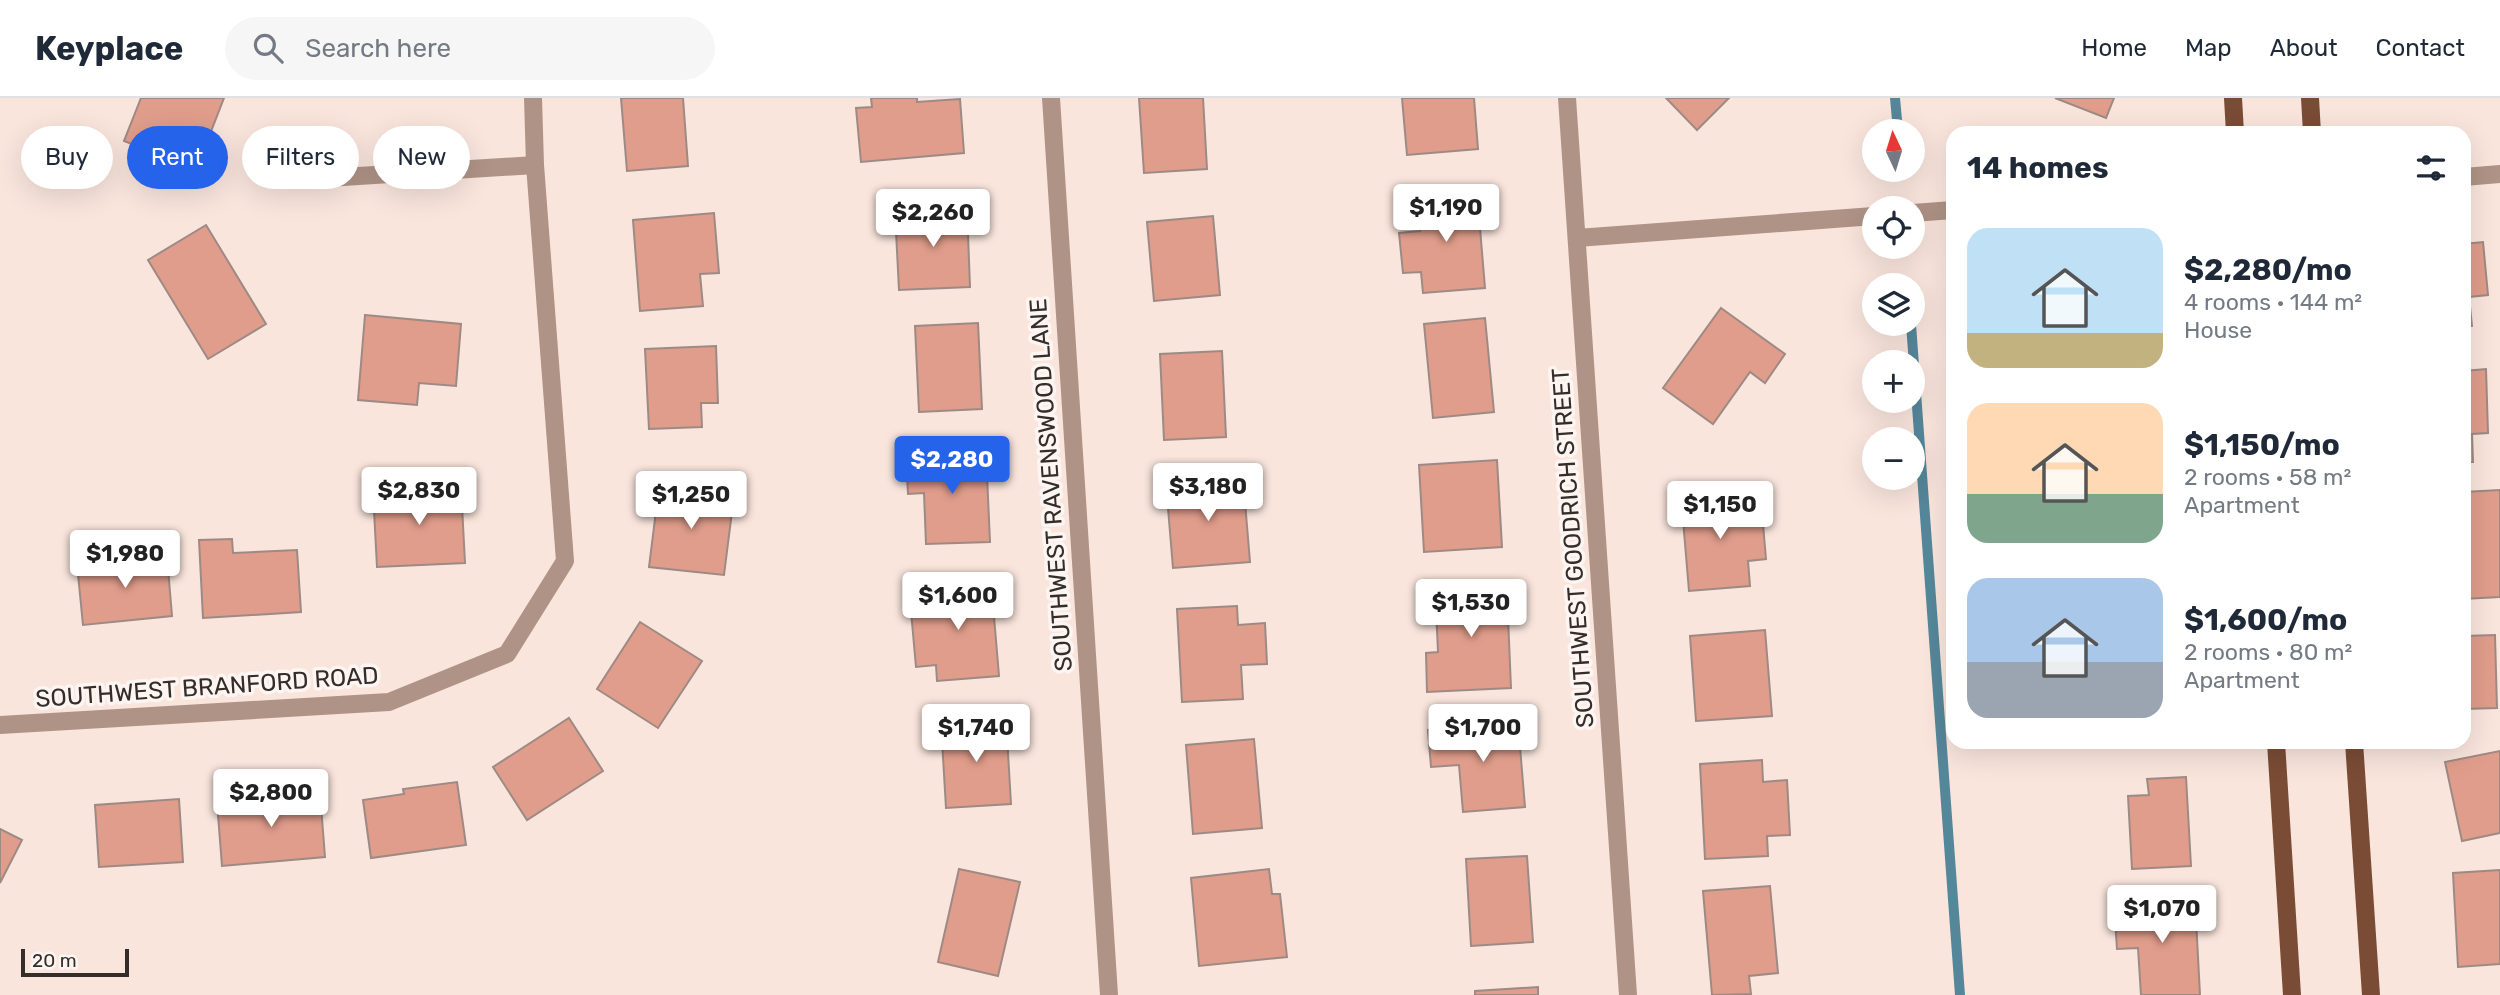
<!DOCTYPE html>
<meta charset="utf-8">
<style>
body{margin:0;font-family:Rubik,sans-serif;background:#f6f6f7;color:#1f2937;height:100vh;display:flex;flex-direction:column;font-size:26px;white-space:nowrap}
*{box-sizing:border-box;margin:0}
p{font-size:23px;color:#747a83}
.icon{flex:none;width:38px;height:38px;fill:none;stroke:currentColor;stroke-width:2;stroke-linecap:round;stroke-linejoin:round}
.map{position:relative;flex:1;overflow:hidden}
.sheet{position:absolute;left:1946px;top:28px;width:525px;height:623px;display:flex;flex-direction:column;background:#fff;border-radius:21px;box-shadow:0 7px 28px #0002}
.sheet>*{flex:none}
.guide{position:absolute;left:21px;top:28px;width:665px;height:63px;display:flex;gap:14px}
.needle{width:46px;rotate:356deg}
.buttons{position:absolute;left:1862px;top:21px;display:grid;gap:14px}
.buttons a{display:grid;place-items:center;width:63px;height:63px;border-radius:50%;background:#fff;box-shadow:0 7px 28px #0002;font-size:35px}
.scale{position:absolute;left:21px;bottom:18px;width:108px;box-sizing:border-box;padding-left:7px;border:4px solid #342d29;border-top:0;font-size:19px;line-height:24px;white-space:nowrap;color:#342d29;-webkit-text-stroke:5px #fdf5f1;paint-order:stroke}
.price{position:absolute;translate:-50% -60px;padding:0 16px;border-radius:7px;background:#fff;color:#222;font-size:23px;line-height:46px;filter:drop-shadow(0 2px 4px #0008)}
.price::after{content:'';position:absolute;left:50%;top:42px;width:21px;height:16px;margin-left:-10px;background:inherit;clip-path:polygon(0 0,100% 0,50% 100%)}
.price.active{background:#2563eb;color:#fff}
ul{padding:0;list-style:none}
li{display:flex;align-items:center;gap:21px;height:175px;padding:0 21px}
li span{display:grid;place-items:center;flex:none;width:196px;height:140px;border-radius:21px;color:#555}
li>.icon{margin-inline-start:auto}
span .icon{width:84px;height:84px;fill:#fffc;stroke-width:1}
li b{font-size:30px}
h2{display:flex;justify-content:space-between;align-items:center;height:84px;padding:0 21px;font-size:30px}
.pill{padding:0 24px;border-radius:32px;background:#fff;box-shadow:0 7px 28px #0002;font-size:24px;line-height:63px}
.pill.active{background:#2563eb;color:#fff}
header{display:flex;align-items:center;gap:42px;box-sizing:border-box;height:98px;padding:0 35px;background:#fff;border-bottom:2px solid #e0e1e3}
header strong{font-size:33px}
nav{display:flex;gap:38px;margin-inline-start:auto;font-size:24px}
.search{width:490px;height:63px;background:#f6f6f7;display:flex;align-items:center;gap:18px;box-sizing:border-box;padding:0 24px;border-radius:38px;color:#747a83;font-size:26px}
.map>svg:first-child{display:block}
</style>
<header>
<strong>Keyplace</strong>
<div class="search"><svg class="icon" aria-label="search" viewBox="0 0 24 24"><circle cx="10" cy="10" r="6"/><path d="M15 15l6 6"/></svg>Search here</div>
<nav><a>Home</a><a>Map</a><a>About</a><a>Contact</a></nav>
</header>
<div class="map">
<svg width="2500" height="897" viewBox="0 0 2500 897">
<rect width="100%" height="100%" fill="#f9e5dc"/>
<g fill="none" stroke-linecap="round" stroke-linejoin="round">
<!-- stream -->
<g stroke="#55879a" stroke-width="10">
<path d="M1895,0L1898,33"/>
<path d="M1911,226L1960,897"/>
</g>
</g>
<!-- building -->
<g fill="#e09d8b" stroke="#9e8a84" stroke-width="2">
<path d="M141,0H224L196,72L124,43Z"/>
<path d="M621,0H683L688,68L627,73Z"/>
<path d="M871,0H917V4L960,1L964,55L861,64L856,10L872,9Z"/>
<path d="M1139,0H1203L1207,71L1144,75Z"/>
<path d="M1402,0H1474L1478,51L1407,57Z"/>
<path d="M1666,0H1729L1697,32Z"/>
<path d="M2055,0H2114L2106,20Z"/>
<path d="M1477,94L1485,190L1423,195L1421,174L1403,175L1399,135L1420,133L1417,99Z"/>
<path d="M967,110L970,189L899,192L895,114Z"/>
<path d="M714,115L719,175L700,176L703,208L640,213L633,122Z"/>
<path d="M1213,118L1220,197L1154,203L1147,124Z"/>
<path d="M206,127L266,226L208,261L148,162Z"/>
<path d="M2483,144L2488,197L2469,199L2472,228L2464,229V146Z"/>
<path d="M1721,210L1785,256L1765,285L1750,274L1713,326L1663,290Z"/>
<path d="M365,217L461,226L456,288L419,285L417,307L358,302Z"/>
<path d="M1485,220L1494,314L1433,320L1424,226Z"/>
<path d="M978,225L982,311L919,314L915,228Z"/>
<path d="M716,248L718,305H701L702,329L649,331L645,251Z"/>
<path d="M1222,253L1226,339L1164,342L1160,256Z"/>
<path d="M2486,271L2488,335L2472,336L2473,364H2464V273Z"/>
<path d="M986,355L990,444L926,446L924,395L908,396L906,358Z"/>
<path d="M1497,362L1502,449L1424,454L1419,367Z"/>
<path d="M1243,380L1250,464L1173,470L1166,386Z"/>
<path d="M461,389L465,465L377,469L373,393Z"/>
<path d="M659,389L734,398L724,477L649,469Z"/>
<path d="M2500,392V499L2464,501V394Z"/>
<path d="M1742,393L1745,427L1763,426L1766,461L1748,463L1750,488L1689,493L1681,398Z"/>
<path d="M232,441L233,455L297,452L301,514L203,520L199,442Z"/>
<path d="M167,458L172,518L83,527L77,466Z"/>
<path d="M991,483L999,578L937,583L936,567L916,569L911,513L930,512L928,488Z"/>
<path d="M1510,486L1512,519H1508L1511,590L1427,594L1426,555L1438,554L1435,489Z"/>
<path d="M1237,508L1238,527L1265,525L1267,566L1241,567L1243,601L1182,604L1177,511Z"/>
<path d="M640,524L702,563L658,630L597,591Z"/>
<path d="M1765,532L1772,618L1696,623L1690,538Z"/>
<path d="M2495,537L2497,610L2464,611V538Z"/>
<path d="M569,620L603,673L527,722L493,669Z"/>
<path d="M1006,621L1011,706L946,710L941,625Z"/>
<path d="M1518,625L1525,709L1463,714L1459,667L1431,669L1428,632Z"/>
<path d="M1254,641L1262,730L1193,736L1186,647Z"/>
<path d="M2500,653V735L2462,743L2445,664Z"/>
<path d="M1762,662L1763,684L1787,682L1790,737L1767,738L1768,758L1705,761L1700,666Z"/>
<path d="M2186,679L2191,768L2132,771L2128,698L2149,697L2147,681Z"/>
<path d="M457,684L466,747L371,760L363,702L404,696L403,691Z"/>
<path d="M320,695L325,759L222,768L217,704Z"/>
<path d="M179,701L183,764L99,769L95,707Z"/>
<path d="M0,731L22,742L0,785Z"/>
<path d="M1527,758L1533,844L1471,848L1466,761Z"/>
<path d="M959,771L1020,784L998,878L938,864Z"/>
<path d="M1269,771L1272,796H1280L1287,859L1199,868L1191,780Z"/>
<path d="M2500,772V866L2458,869L2453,775Z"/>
<path d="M1770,788L1778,875L1749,878L1751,896L1712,897L1703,793Z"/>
<path d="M2195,802L2200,897H2141L2138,850L2117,851L2114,807Z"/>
<path d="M1538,889V897H1475V893Z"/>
</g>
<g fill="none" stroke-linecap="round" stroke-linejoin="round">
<!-- minor -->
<g stroke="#af9386" stroke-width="18">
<path d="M1051,0L1109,897"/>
<path d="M1567,0L1628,897"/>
<path d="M2464,79L2500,76"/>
<path d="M327,80L535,67"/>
<path d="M1913,115L1953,112"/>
<path d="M1577,140L1874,118"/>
<path d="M0,627L389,604L507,556L565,463L535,67L533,0"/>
</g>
<!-- major -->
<g stroke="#7a4c35" stroke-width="18">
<path d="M2233,0L2235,35"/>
<path d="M2310,0L2312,35"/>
<path d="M2276,644L2292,897"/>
<path d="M2354,644L2371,897"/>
</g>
</g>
<g text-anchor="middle" stroke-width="7" stroke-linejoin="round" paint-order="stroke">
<!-- street labels -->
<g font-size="24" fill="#342d29" stroke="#fdf5f1">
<text transform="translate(1051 387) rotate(-94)" y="8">SOUTHWEST RAVENSWOOD LANE</text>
<text transform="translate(1573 450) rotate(-94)" y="8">SOUTHWEST GOODRICH STREET</text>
<text transform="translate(207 589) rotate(-4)" y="8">SOUTHWEST BRANFORD ROAD</text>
</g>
</g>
</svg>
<div class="buttons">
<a><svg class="needle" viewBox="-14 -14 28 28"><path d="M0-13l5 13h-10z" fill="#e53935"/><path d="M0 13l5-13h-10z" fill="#747a83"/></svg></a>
<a><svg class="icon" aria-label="locate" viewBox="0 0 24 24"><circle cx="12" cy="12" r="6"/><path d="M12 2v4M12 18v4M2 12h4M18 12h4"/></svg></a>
<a><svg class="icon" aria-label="layers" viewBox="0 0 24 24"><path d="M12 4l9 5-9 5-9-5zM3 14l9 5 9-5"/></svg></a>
<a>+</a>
<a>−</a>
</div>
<div class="scale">20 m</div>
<b class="price" style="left:1446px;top:146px">$1,190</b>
<b class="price" style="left:933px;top:151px">$2,260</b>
<b class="price active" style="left:952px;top:398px">$2,280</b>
<b class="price" style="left:1208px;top:425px">$3,180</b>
<b class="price" style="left:419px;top:429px">$2,830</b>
<b class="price" style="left:691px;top:433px">$1,250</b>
<b class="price" style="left:1720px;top:443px">$1,150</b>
<b class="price" style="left:125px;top:492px">$1,980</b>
<b class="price" style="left:958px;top:534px">$1,600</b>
<b class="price" style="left:1471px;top:541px">$1,530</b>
<b class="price" style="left:976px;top:666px">$1,740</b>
<b class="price" style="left:1483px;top:666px">$1,700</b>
<b class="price" style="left:271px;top:731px">$2,800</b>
<b class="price" style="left:2162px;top:847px">$1,070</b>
<div class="guide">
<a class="pill">Buy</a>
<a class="pill active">Rent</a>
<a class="pill">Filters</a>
<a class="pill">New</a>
</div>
<section class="sheet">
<h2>14 homes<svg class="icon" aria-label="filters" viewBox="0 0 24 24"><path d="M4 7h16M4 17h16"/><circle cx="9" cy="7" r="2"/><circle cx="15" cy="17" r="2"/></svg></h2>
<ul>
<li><span style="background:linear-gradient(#bfe0f5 75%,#c2b280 0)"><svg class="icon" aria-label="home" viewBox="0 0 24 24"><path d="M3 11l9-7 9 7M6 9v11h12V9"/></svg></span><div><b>$2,280/mo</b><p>4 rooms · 144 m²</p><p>House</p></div></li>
<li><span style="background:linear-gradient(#ffd9b3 65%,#7fa58c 0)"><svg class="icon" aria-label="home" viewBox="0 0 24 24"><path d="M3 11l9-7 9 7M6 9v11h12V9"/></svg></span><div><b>$1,150/mo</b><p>2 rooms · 58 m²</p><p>Apartment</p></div></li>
<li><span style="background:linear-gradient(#a9c7e8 60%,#9aa5b1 0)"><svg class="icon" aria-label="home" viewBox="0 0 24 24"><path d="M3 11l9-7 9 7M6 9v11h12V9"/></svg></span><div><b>$1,600/mo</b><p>2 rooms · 80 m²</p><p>Apartment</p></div></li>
</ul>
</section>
</div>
